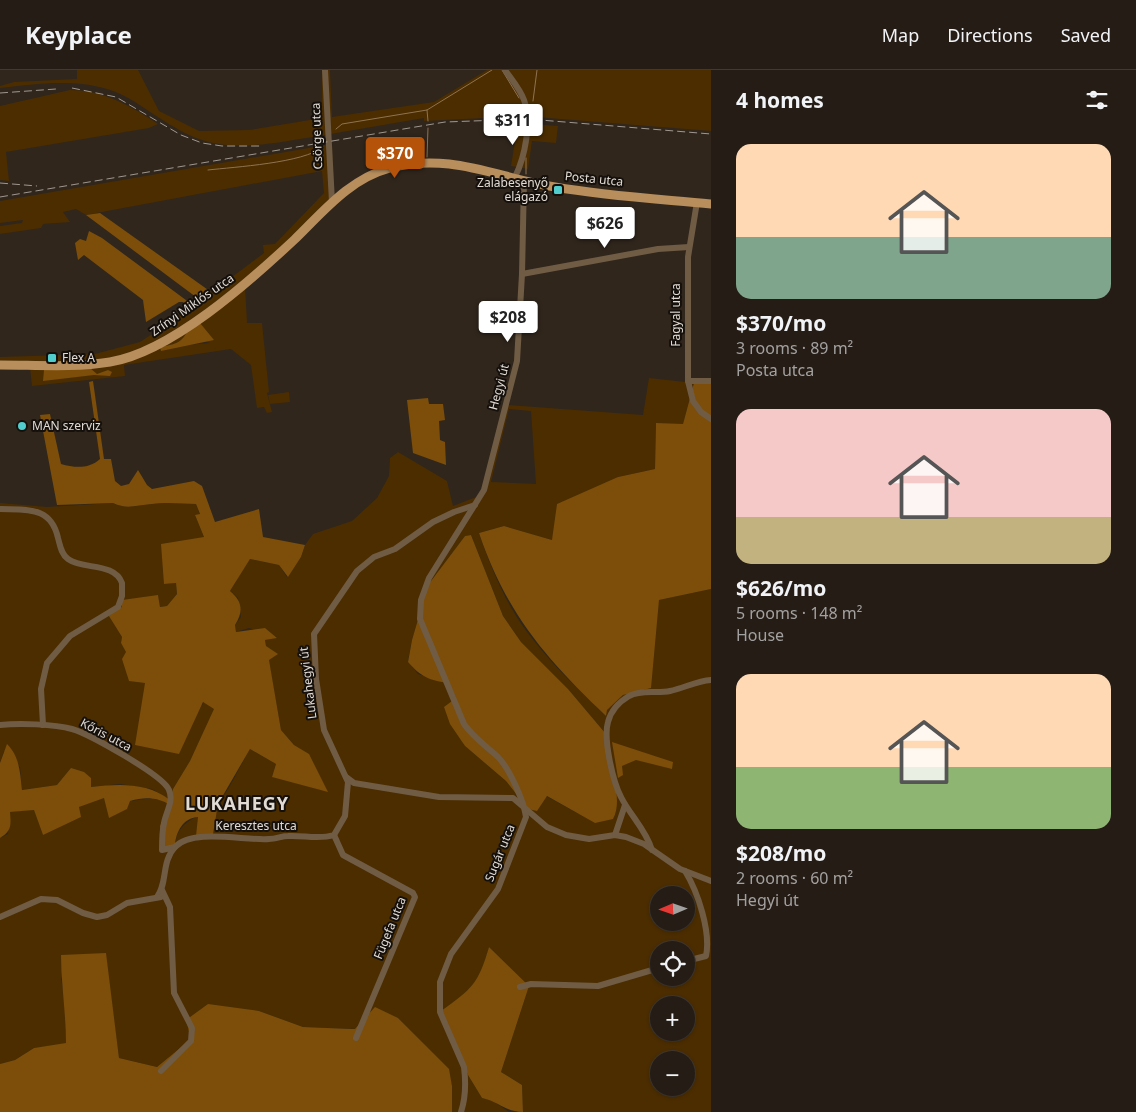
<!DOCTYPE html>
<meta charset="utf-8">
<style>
body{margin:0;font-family:"Noto Sans",sans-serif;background:#302922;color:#f1f3f6;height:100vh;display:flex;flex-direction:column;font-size:19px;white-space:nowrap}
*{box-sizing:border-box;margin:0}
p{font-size:16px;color:#a3a1a0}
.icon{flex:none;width:28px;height:28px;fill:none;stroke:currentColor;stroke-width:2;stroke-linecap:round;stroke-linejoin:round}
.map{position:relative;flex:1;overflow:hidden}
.panel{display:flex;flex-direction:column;background:#241c15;width:425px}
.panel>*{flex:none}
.needle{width:32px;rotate:268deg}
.controls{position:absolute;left:650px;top:816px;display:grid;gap:10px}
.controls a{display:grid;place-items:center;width:45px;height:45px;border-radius:50%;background:#241c15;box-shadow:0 1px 4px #0004,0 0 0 1px #413a34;font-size:25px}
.price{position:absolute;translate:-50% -42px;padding:0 11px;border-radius:5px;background:#fff;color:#222;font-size:16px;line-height:32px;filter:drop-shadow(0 1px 2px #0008)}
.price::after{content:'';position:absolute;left:50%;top:30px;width:15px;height:11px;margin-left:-8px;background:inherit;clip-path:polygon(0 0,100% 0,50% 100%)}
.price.current{background:#b45309;color:#fff}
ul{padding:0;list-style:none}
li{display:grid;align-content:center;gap:10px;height:265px;padding:0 25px}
li span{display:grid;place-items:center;height:155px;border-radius:15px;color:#555}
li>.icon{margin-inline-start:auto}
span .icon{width:90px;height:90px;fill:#fffc;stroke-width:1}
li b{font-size:21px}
h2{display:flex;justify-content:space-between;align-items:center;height:60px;padding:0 25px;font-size:21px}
header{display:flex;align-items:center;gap:30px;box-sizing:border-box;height:70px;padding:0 25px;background:#241c15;border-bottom:1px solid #413a34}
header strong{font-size:24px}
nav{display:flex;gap:28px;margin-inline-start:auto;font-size:18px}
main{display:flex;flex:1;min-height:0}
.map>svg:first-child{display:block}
</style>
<header>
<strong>Keyplace</strong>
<nav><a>Map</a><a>Directions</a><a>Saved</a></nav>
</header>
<main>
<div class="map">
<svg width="711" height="1042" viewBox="0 0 711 1042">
<rect width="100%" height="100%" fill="#30261c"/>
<!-- green -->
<g fill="#4b2d00" fill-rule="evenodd">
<path d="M77,0H138L159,41L199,61L250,60L322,48V0H330L332,47L434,32L487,0H711V61L523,46L424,51V48C389,54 354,60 319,66C285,71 248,80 213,73C181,66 157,45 130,29C91,6 43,13 0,18V16L14,12L77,9Z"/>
<path d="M70,20C103,20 131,36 158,54L149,58L6,82L9,111L0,110V36Z"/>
<path d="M518,53L558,56L556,73L532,71L528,99L511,96Z"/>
<path d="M332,74L333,131L245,215L247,253H262L269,322L267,323L272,342L267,343L264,337L257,338L251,295L231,279L124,295L125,306L32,316L30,297L0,299V287L95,284L140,272L184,243L264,183L263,175L275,174L324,123L322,101L86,145L76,139L63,142L70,152L43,154L41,158L0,164V156L22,153L23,150L0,153V131ZM186,266L210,273L160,277L176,274Z"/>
<path d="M649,308L694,313L683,354H656L655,399L618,407L552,470L504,456L479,463C490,496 505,532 525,559C548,591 578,619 606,646V640L623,625L659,530L711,519V1042H523L522,1015L501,1002L529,916L489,877L480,906L465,924L442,941L468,1005L482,1028L492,1030L509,1042H452V1016L448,999L398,948L355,959L303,957L259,941L191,969L157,997L119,988L105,883L61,908L66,939V974L34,978L15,990L0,994V768L8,764L10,742L34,739L43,765C61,751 83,728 106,728C114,728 121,731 129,731C147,730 152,725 170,735L175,775C178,749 198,749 216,735C226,727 242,692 250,679L276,694L272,707L309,685L294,675L281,660L265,570L277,567L249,558L236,562L235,555L241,547L238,528L230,521C238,510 242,498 250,489L279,495L287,507L301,487L305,475L313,464L352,451L377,428L389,406L390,388L398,382L447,411L453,436L479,426L508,335L643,345ZM509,339L531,341L536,414L491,412ZM471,465L503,546L521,572L568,619L606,664V676L579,744L546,726L528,739L506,711L465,676L449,613L418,604L408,591L412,570L428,515L465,466ZM659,825H686V852H659ZM659,880H686V908H659ZM659,935H686V962H659ZM659,990H686V1018H659Z"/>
<path d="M289,322L290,332L270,334L268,325Z"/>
<path d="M0,433L47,437L113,433C127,440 137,435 152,434C166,432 182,434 196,434L200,445H195L204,467L164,514L176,513L177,524L167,536L160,537L158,526L107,543L122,567L121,573L145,613L198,641L204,632L215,639L190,691L173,719L170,730L152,719L120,714L91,717L57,715L22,720L20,697L4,681L0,693Z"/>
</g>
<!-- forest -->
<g fill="#7c4e09">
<path d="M100,143L211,222L200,230L86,145Z"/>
<path d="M89,161L102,168L194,236L190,239L183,232H179L146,252L143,230L84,185L78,190L75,173L80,169L86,171Z"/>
<path d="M200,253L214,270L161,281L160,277C172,275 184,273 187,260Z"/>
<path d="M90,298L97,304L108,300L112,302L110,306L94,305L43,311L44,300Z"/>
<path d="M93,311L104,389H111L115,411L121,416L129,414L138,400L147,415L152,419L194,411L202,416L215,452L259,439L263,467L305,475L301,487L288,507L279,495L250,489L230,521C242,531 244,541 235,555L236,562L265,558L277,568L265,570L266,576L278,584L269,590L281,660L294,675L309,684L328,722L272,707L276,694L250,679L218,734L213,764L196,766L198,747C183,748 176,762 175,775L168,778L161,775L160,756L170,735C156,727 145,727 130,731L127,739L109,748L104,728L79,737L81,747L43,765L34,740L10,742C11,755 12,761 0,768V693L7,674C20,687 20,703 22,720L57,715L71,698L84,702L91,708V717C118,714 147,712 170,730L173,719L190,691L214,639L203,632L179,684L135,675L145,613L129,611L122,589L126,582L121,573L122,567L107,543L122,537V530L158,525L160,537L167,536L177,524L176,513L164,514L161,474L204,467L195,445L200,444L196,434C182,434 166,432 152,434C137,435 127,440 113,433L57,435L40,345L50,344L61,394C75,398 89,399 100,389L89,312Z"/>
<path d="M694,313H711V519L659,530L651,618L623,625L607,640L606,646C546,589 506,543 479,463L504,456L552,470L557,434L618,407L655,399L656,353L683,354Z"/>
<path d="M428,328L429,334H443L445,350L439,351L440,370L445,372L446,395L413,383L407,330Z"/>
<path d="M471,465L503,546L521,572L568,619L606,664C606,690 625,727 613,749L595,753L547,726L537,741L528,739L506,711L465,676L450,654L444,637L456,628L449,613C430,611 420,606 408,592L412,570L428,515L465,466Z"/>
<path d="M612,672L673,692L672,699L636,690L622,696L623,705L618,708Z"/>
<path d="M489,877L529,916L501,1002L522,1015L523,1042C505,1042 500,1032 482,1028L468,1005L441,941C473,918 478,914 489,877Z"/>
<path d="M106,883L119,988L157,997L191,969L186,950L208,934L259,941L303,957L352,959H355L375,937L398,948L449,999L452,1016V1042H0V994L15,990L34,978L66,973C66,943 61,914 61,885Z"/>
</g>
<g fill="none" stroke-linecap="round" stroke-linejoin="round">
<!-- stream -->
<g stroke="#8f7351" stroke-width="1">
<path d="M502,0L519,28"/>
<path d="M533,31L537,0"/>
<path d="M427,40L428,51"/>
<path d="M531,46L532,37"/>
<path d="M336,59L342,54L427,40L492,0"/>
<path d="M427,87L428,58"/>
<path d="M526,88V104"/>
<path d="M208,100C234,97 304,93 323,77"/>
</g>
<!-- minor -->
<g stroke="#705c45" stroke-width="6">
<path d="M325,0L332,132"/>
<path d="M505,0C512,10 520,19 524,30C532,52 525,87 515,107"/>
<path d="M697,132L688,187V311L693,331L701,342L711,349"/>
<path d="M522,204L658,179L689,177"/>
<path d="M688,311H711"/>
<path d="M0,439C27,440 51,436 58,468C60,475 61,484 68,489C83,500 114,492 122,513V526L118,537L70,566L47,593L41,619L43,655"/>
<path d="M0,655C19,653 54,654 72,659C89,664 163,705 169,720C174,731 166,742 164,753C162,762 162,771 162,780L175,777"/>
<path d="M346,707L354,713L439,727L513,728L547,757L566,765L589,769L615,765L626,767L644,774L680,799L711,811"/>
<path d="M334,765L343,785L413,823L415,827L356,968"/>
<path d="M615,765L625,735"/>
<path d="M652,780C646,760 630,745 621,727C613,712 603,669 608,652C611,640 619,632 629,626C642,619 657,624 670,621C684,618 697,611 711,610"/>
<path d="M685,801C698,822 711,862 706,886L686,891"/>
<path d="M157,827C168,812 161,792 175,777C193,758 245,771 269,769C276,769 282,766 288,766C304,765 318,770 334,765L345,746L348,712L324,660L316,609L314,564L357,501L374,487L395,479L433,452L454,442L475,435"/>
<path d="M0,847L41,829L57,830L83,843L97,847L107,845L127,833L161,827"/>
<path d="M520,917L531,914L598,916L659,898"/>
<path d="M161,1001L191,971L192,958L174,923L170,837L162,820"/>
<path d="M461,1042C466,1027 466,1013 464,997L440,942V912L451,884L498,819L526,747C524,731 509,698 498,687C486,676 474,668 464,654L420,549L421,530L429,508L484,420L517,291L522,204L524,110"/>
</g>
<!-- major -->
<path stroke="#b88e5d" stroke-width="9" d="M0,295C36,295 74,298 110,292C171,282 249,212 294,170C323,142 349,109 390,98C451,82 497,108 555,117C606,126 659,129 711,134"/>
<!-- rail -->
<g stroke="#a09890" stroke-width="1" stroke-dasharray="8 4" stroke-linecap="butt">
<path d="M72,18L116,27L181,65L202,73L222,76H261"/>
<path d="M0,23L56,19"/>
<path d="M0,113L37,116"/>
<path d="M0,127L445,52L528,49L711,64"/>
</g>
</g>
<!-- markers -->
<g fill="#52cdcd" stroke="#15100c" stroke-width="2">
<rect x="553" y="115" width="10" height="10" rx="2.5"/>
<rect x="47" y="283" width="10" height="10" rx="2.5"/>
<circle cx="22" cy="356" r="5"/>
</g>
<g text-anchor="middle" stroke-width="4" stroke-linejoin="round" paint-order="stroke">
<!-- street labels -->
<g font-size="12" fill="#e2dbd4" stroke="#15100c">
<text transform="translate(317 66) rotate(-92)" y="4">Csörge utca</text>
<text transform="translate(594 109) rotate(6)" y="4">Posta utca</text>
<text transform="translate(192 235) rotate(-35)" y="4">Zrínyi Miklós utca</text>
<text transform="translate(676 245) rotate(-90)" y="4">Fagyal utca</text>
<text transform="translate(499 317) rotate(-75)" y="4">Hegyi út</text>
<text transform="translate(308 613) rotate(-97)" y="4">Lukahegyi út</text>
<text transform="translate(106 665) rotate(28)" y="4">Kőris utca</text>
<text x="256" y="760">Keresztes utca</text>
<text transform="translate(500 783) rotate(-68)" y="4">Sugár utca</text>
<text transform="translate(390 858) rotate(-68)" y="4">Fügefa utca</text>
</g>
<!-- poi labels -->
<g font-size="12" fill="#e2dbd4" stroke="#15100c" text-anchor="start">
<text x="548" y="117" text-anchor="end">Zalabesenyő<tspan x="548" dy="14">elágazó</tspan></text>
<text x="62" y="292">Flex A</text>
<text x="32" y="360">MAN szerviz</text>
</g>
<!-- district labels -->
<g font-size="18" font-weight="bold" letter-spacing="1" fill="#e2dbd4" stroke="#15100c">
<text x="237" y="740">LUKAHEGY</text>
</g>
</g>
</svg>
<div class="controls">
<a><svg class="needle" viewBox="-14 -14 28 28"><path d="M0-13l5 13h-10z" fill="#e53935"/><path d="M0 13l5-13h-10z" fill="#a3a1a0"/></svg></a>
<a><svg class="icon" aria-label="locate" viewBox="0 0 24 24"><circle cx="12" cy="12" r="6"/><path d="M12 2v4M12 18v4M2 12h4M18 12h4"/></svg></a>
<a>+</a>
<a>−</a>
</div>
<b class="price" style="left:513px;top:76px">$311</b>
<b class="price current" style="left:395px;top:109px">$370</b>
<b class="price" style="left:605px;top:179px">$626</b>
<b class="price" style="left:508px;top:273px">$208</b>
</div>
<section class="panel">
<h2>4 homes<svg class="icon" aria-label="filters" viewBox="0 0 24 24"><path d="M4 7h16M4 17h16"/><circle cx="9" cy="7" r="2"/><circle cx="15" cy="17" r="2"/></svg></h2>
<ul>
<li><span style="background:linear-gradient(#ffd9b3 60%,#7fa58c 0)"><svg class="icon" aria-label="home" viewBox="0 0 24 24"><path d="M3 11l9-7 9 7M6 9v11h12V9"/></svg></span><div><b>$370/mo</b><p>3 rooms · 89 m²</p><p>Posta utca</p></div></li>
<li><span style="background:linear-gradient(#f6c9c9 70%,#c2b280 0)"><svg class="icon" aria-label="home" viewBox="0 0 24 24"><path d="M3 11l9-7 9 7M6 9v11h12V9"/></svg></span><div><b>$626/mo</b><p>5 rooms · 148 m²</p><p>House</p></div></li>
<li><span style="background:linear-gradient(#ffd9b3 60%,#8fb573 0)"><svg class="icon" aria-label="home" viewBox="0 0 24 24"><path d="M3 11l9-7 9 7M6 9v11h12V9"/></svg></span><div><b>$208/mo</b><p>2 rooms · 60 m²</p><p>Hegyi út</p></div></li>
</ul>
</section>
</main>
